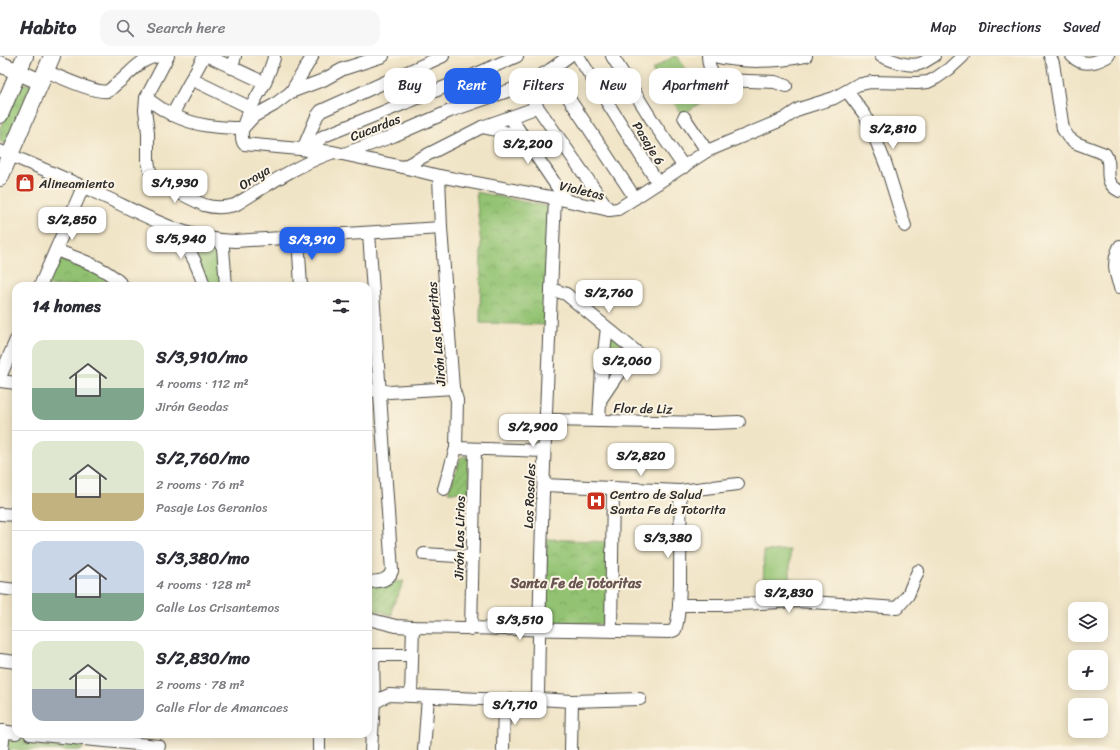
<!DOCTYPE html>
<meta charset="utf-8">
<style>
body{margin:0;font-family:Sriracha,sans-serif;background:#f7f7f7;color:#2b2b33;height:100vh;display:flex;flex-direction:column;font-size:15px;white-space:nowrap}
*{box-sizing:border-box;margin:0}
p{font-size:13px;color:#7c7c81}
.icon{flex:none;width:22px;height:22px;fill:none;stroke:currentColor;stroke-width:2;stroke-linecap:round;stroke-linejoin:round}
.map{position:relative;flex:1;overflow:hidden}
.side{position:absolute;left:12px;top:226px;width:360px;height:456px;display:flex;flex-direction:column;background:#fff;border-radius:12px;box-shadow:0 2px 10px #0003}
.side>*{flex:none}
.banner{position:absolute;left:384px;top:12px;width:380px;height:36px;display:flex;gap:8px}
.controls{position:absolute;left:1068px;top:546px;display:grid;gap:8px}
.controls a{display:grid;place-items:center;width:40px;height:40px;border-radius:8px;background:#fff;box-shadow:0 2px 10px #0003;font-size:20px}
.price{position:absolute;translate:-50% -34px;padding:0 9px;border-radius:8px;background:#fff;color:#222;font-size:13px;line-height:26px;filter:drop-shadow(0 1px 2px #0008)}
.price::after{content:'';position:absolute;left:50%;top:24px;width:12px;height:9px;margin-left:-6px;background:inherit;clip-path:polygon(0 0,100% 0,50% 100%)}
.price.selected{background:#2563eb;color:#fff}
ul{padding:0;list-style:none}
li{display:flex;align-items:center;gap:12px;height:100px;padding:0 20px}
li+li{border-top:1px solid #e1e1e2}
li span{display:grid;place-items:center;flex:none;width:112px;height:80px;border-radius:12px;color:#555}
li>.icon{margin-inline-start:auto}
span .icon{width:48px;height:48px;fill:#fffc;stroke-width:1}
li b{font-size:17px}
h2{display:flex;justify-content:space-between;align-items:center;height:48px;padding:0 20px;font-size:17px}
.chip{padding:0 14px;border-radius:12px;background:#fff;box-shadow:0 2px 10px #0003;font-size:14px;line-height:36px}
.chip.selected{background:#2563eb;color:#fff}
header{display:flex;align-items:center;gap:24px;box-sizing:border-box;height:56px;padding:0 20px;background:#fff;border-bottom:1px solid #e1e1e2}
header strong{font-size:19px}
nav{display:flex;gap:22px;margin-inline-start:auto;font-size:14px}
.search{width:280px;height:36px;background:#f7f7f7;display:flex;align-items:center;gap:10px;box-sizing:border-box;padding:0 14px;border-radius:12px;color:#7c7c81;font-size:15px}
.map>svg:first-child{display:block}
</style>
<header>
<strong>Habito</strong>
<div class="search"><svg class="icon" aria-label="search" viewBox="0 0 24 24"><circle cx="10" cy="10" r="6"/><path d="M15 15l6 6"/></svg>Search here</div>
<nav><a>Map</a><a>Directions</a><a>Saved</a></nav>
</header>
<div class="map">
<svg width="1120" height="694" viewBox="0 0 1120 694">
<defs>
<pattern id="park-crowns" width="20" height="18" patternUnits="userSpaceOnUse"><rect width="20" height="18" fill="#93c372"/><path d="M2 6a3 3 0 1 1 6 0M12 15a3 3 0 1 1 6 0" fill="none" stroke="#789f5e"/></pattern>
<pattern id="garden-furrows" width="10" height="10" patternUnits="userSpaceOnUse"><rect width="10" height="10" fill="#93c372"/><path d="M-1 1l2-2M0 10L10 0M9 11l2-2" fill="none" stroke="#789f5e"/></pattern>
</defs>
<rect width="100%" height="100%" fill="#fcf5e5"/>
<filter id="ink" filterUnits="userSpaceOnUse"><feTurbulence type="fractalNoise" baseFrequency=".025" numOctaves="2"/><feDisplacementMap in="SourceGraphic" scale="8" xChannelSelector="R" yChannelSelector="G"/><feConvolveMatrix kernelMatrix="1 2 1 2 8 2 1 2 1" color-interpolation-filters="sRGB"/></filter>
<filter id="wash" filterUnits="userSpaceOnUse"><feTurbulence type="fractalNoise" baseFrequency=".012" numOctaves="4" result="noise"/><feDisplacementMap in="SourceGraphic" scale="16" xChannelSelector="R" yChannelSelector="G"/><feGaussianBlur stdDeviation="0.9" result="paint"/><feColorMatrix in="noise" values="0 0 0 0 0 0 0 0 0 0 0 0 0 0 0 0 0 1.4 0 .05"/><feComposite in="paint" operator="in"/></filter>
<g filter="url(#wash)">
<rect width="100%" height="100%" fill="#f0e4c6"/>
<!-- grass -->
<g fill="#93c372" stroke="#5f774e">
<path d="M674,0H677L706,43L682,59L652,14Z"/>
<path d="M192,183L209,186L217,190L223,230H207L189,187Z"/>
<path d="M790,494V536H763L764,495Z"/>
</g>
<!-- park -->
<g fill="url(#park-crowns)" stroke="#5f774e">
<path d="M22,27L32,29L10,88H4L0,85V72L18,31Z"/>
<path d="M476,136L550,151L546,269L480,267L481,191Z"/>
<path d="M58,203L96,217L113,230H46Z"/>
<path d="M609,277L630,294L605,332Z"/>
<path d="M546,483L611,486L610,568L546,567Z"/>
<path d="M7,681L83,689L82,694H6Z"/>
</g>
<!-- garden -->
<g fill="url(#garden-furrows)" stroke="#5f774e">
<path d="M461,401H470L469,437L448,436Z"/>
<path d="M404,525L392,552V559L368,552V529Z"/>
</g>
</g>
<g filter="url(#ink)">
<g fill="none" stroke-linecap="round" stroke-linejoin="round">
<defs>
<g id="minor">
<path d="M168,0L146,42L145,54L148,77V105L150,115L154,122L159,127L204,149C214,152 224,152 235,149C266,130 295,110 331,97"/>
<path d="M208,0L265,27"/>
<path d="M274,0V2C271,11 268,20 264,28C257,42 235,73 244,88L333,96L403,111L439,120L555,142L609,154L618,153L707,95L784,63L799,53L834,42L857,29L871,26L917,27L928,26L936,22L949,13L963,0"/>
<path d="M578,0L658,127"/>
<path d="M612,0L655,69L684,111"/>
<path d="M708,0C709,11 710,18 721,24L775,26L786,30"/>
<path d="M714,0C740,7 779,6 806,0"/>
<path d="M881,0C893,5 910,12 922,7C926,5 930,2 934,0"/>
<path d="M1050,0L1053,7L1063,73L1068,81L1076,87L1105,98C1114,110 1100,126 1120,135"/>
<path d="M1072,0C1083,11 1096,7 1108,0"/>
<path d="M232,12L235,0"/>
<path d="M550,14L635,142"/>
<path d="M46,15C58,20 96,38 108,35C110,34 113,31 115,29C131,18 138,3 158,0"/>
<path d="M191,23L251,52"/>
<path d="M525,29L536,49L609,154"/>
<path d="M847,35L865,59L873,77L886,109L905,170"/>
<path d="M291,36L312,1"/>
<path d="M146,42C155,48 163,55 173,59C196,70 217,72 243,72L254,60L274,49L291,36L323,24L343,13L383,0"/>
<path d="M172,59L204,0"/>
<path d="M510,61L566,144"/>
<path d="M684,61L707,95"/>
<path d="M482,71L524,80"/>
<path d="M303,93L317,60L321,55L443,0"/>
<path d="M307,94L324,80L472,20L517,0"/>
<path d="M0,95C34,109 67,123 101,139C144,159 186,184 235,185L441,172"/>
<path d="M344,98L393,80L450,55L525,29L550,14L569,0"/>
<path d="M403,111L482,71L530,54"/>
<path d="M439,120L441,172L453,332L457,344L456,392L444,433"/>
<path d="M171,173C189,190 197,207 204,230"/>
<path d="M298,181L301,230"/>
<path d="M218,184L223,192L226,230"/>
<path d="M1120,190C1112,205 1115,217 1120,231"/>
<path d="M56,194C78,203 107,211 123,230"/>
<path d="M40,230L83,131"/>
<path d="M551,233L566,238L651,308"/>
<path d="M0,321L16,284"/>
<path d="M0,325L16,327"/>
<path d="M368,335L380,334L390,336L453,332"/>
<path d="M601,343L634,294"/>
<path d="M546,364L711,367L739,366"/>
<path d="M599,365L602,313L607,272"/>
<path d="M456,392L544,395"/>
<path d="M544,429L680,435L738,428"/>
<path d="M0,458L16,459"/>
<path d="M424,498L473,501"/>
<path d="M368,526C378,525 388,526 392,515L369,177"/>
<path d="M0,532L16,534"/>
<path d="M679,549H723L797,545L897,552L908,539L918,515"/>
<path d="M368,563L396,570L413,571L669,576L675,574C680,560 679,543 680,528C680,497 681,466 680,435"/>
<path d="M471,573L475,393"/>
<path d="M611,574L613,433"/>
<path d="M368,599H411"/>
<path d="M0,604L16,606"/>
<path d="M411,639L413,571"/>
<path d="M538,643C540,476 548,309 555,142"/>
<path d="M368,649C376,647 381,642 389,639L504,644L538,643L572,645L640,643"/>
<path d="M0,675L16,677"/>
<path d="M30,678L159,690"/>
<path d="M319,678V694"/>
<path d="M2,694L4,675"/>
<path d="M371,694L374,647L373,599"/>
<path d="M424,694L428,641"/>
<path d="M503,694L504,644"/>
<path d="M571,694L572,645"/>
</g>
<g id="major">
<path d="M0,8L41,26"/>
<path d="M0,59L25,0"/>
<path d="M0,122L52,0"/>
</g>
</defs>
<!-- minor casing -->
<use href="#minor" stroke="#494742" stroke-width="14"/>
<!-- major casing -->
<use href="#major" stroke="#494742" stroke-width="18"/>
<!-- minor -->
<use href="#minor" stroke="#fff" stroke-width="12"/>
<!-- major -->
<use href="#major" stroke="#fff" stroke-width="16"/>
</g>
</g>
<!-- icons -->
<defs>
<symbol id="shop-square" viewBox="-11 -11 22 22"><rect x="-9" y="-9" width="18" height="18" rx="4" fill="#c8321e" stroke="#fcf5e5"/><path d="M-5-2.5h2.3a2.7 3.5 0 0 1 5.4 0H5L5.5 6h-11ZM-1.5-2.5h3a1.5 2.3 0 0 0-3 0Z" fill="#fff"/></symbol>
<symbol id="hospital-square" viewBox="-11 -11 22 22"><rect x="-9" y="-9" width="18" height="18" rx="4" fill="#c8321e" stroke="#fcf5e5"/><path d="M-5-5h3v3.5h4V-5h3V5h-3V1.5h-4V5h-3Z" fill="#fff"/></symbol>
</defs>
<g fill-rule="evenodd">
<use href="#shop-square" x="14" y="116" width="22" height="22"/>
<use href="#hospital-square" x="585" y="434" width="22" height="22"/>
</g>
<g text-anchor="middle" stroke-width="4" stroke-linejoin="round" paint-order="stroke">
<!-- street labels -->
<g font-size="13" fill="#2b2b2b" stroke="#fcf5e5">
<text transform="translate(375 71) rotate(-21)" y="5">Cucardas</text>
<text transform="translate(649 87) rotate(58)" y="5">Pasaje 6</text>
<text transform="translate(254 121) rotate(-32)" y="5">Oroya</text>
<text transform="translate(582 134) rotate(13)" y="5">Violetas</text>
<text transform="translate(436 278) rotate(-95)" y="5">Jirón Las Lateritas</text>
<text transform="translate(643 352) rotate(1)" y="5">Flor de Liz</text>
<text transform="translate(529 440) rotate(-88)" y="5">Los Rosales</text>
<text transform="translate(459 482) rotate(-89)" y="5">Jirón Los Lirios</text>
</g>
<!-- poi labels -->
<g font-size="13" fill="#2b2b2b" stroke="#fcf5e5" text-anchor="start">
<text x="39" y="132">Alineamiento</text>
<text x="610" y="443">Centro de Salud<tspan x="610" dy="15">Santa Fe de Totorita</tspan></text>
</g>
<!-- neighbourhood labels -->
<g font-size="14" font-weight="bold" fill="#695552" stroke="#fcf5e5">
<text x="576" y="532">Santa Fe de Totoritas</text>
</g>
</g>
</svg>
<div class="controls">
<a><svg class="icon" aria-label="layers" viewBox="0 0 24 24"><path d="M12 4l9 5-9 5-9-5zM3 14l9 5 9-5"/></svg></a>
<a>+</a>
<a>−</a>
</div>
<b class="price" style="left:893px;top:94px">S/2,810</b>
<b class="price" style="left:528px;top:109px">S/2,200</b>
<b class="price" style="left:175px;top:148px">S/1,930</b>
<b class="price" style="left:72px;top:185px">S/2,850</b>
<b class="price" style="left:181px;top:204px">S/5,940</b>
<b class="price selected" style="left:312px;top:205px">S/3,910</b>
<b class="price" style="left:609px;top:258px">S/2,760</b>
<b class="price" style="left:627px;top:326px">S/2,060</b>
<b class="price" style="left:533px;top:392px">S/2,900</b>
<b class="price" style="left:641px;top:421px">S/2,820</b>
<b class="price" style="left:668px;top:503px">S/3,380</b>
<b class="price" style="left:789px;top:558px">S/2,830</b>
<b class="price" style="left:520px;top:585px">S/3,510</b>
<b class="price" style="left:515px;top:670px">S/1,710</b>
<div class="banner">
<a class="chip">Buy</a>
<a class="chip selected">Rent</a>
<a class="chip">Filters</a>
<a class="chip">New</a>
<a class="chip">Apartment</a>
</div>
<section class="side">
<h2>14 homes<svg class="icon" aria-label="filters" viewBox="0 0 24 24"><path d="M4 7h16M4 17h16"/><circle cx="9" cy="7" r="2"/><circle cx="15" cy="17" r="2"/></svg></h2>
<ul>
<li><span style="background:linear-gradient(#dfe7d0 60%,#7fa58c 0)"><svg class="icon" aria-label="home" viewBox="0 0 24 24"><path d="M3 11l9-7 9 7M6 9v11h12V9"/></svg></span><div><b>S/3,910/mo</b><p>4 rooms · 112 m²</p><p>Jirón Geodas</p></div></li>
<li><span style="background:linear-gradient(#dfe7d0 65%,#c2b280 0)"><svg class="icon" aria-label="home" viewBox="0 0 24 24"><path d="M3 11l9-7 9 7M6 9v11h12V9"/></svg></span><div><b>S/2,760/mo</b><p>2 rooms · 76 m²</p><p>Pasaje Los Geranios</p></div></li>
<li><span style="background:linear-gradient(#c9d6e8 65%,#7fa58c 0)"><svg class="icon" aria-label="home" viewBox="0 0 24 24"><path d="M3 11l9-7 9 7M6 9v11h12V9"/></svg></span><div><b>S/3,380/mo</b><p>4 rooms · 128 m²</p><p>Calle Los Crisantemos</p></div></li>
<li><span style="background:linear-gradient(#dfe7d0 60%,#9aa5b1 0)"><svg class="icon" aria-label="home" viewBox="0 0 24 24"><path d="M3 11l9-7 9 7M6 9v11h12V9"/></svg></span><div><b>S/2,830/mo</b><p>2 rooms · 78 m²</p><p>Calle Flor de Amancaes</p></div></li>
</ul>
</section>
</div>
